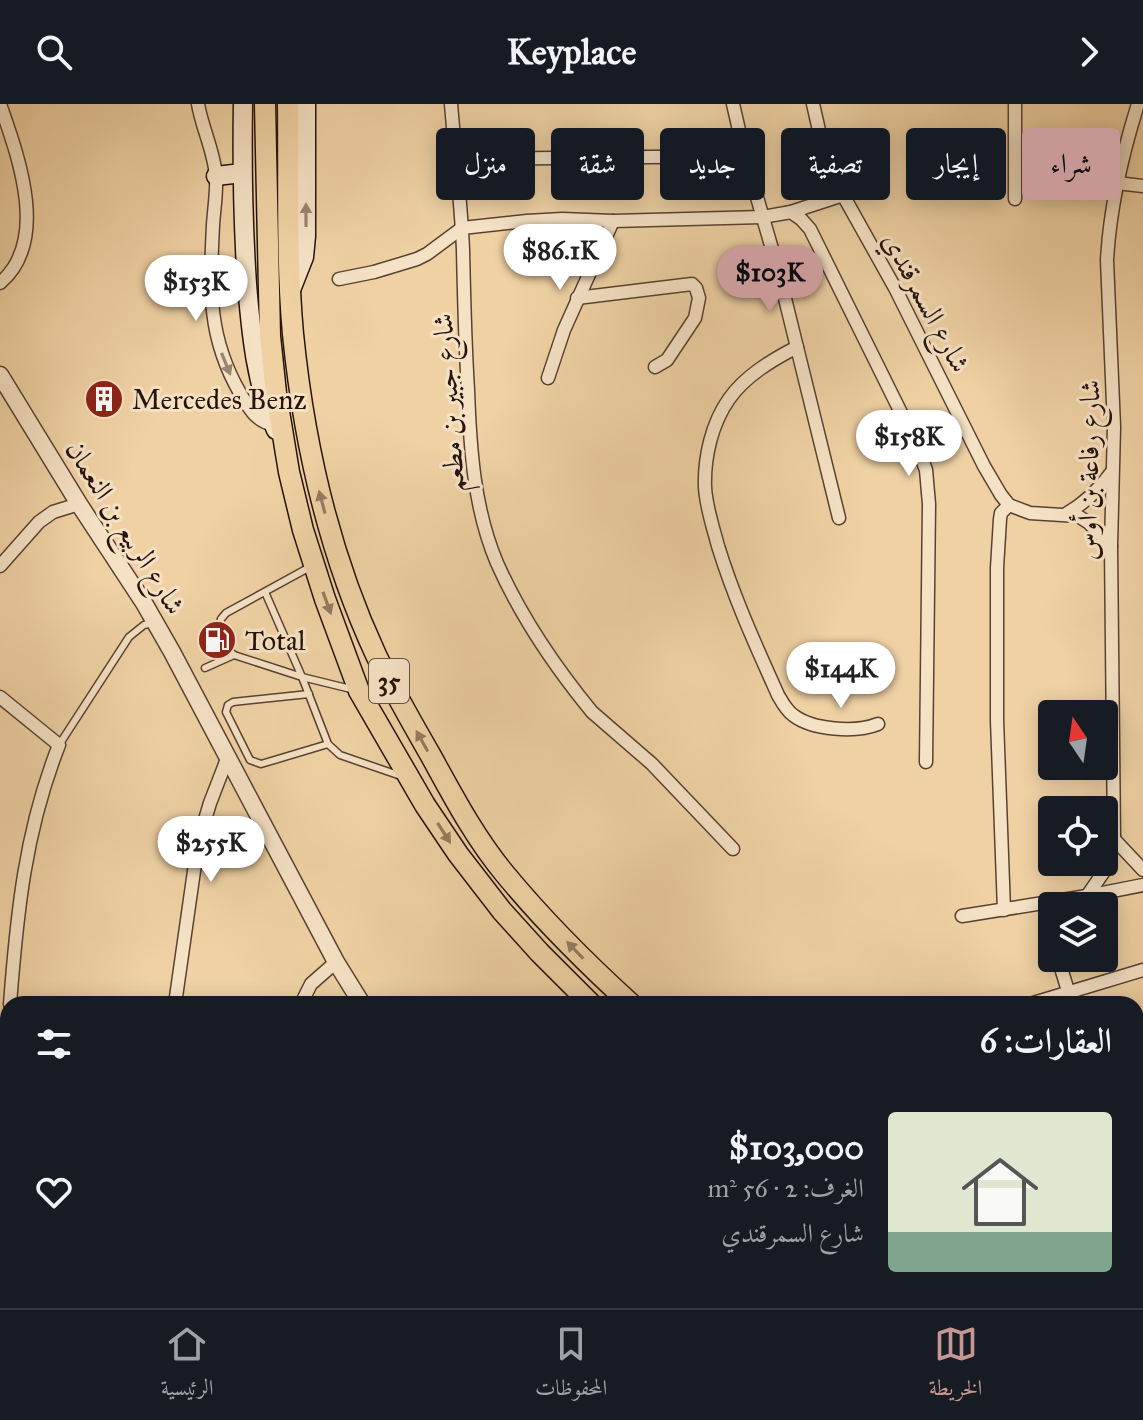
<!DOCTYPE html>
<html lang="ar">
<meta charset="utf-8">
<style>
body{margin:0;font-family:"IM FELL Great Primer",Amiri,serif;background:#20242c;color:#f1f3f6;direction:rtl;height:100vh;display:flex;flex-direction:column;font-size:30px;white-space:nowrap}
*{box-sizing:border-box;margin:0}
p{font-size:26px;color:#9ea1a6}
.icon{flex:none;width:44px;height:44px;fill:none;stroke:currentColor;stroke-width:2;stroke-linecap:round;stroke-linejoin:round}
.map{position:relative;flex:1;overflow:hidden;direction:ltr}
.details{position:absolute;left:0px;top:892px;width:1144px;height:312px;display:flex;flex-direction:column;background:#171b24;border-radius:24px 24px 0 0;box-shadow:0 4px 20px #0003;direction:rtl}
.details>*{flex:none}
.guide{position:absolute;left:24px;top:24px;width:1096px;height:72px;direction:rtl;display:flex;gap:16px}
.needle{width:52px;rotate:347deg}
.tools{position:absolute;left:1038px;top:596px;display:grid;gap:16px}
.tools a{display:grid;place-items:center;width:80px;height:80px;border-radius:8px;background:#171b24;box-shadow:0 4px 20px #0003;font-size:40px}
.price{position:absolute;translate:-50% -68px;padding:0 18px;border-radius:28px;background:#fff;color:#222;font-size:26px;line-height:52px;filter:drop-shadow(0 2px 4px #0008)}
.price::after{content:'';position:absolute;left:50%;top:48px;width:24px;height:18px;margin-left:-12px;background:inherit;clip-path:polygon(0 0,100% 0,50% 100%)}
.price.active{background:#c59692;color:#111}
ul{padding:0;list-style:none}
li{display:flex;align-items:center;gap:24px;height:200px;padding:0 32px}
li span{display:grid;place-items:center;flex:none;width:224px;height:160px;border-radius:8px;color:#555}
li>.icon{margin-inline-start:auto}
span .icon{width:96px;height:96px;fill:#fffc;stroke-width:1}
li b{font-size:34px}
h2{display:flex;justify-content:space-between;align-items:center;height:96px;padding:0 32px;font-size:34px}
.pill{padding:0 28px;border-radius:8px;background:#171b24;box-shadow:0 4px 20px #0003;font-size:28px;line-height:72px}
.pill.active{background:#c59692;color:#111}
header{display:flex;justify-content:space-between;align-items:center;height:104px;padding:0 32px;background:#171b24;font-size:36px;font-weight:700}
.tabs{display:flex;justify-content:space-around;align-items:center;height:112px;border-top:2px solid #363941;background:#171b24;font-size:22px;color:#9ea1a6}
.tabs a{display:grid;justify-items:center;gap:4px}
.tabs .active{color:#c59692}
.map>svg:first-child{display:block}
</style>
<header><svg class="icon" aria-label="forward" viewBox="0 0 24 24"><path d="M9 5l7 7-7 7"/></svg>Keyplace<svg class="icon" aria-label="search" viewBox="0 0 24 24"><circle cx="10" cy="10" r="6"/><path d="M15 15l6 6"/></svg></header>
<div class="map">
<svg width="1143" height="1204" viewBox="0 0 1143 1204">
<rect width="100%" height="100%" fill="#efd1a4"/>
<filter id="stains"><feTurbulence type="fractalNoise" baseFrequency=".0025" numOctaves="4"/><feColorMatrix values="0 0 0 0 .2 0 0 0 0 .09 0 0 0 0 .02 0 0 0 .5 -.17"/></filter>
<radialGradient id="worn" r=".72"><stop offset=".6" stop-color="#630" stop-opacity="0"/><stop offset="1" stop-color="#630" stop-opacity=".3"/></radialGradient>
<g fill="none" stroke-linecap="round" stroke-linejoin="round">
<defs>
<g id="service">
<path d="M265,488L302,573L328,640L340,651L401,672"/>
<path d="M219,524L221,515L226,509L310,463"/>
<path d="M226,544L234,551L302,573L355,586"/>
<path d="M205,564L234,551"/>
<path d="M309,590L233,598L228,601L226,608L250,656L261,660L328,640"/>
<path d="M59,641L129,533L144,521L153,519"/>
<path d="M0,1134L8,1135"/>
<path d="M371,1196L425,1204"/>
</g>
<g id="minor">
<path d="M198,0C202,24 214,47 216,72C217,88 214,105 213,121C210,184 207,232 240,289C249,304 255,317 274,321"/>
<path d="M451,0C455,49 461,97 463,146C464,193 465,239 468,286C470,344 474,405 497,459C521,513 555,563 592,608L652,660L733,745"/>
<path d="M733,0L745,52L777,162L839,414"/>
<path d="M813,0L824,48L843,91L895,184L984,362L1001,391L1009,401L1030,409L1078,412L1089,419L1111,442"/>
<path d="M456,55L745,52"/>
<path d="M1117,79L1143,82"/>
<path d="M1015,95V0"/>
<path d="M791,108L801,115L810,125L915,337L926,366L929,400L926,658"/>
<path d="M339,175L374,168L417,155L427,150L462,124L527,117L562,115L613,117L762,113L791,108L843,91"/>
<path d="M0,179C50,137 18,52 0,0"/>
<path d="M577,194L692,180L696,184L699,194L695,214L667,256L655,263"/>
<path d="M797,243C772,256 745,272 729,295C712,319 704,353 705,383C706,403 713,423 718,442C734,494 756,542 778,591C782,598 786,606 793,611C812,626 856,629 878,620"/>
<path d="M548,274L564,226L613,117"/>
<path d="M1066,410C1085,399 1098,387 1111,369"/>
<path d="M0,462L39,418L53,408L79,400"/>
<path d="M0,593L59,641C25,727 17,809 10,900"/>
<path d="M1114,735L1143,766"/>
<path d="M1087,792L1105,766L1114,735L1111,442L1114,323L1107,156C1110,103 1122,51 1138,0"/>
<path d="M1044,799L1052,830"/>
<path d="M1004,806L997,616V464L1000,415L1001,409L1009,401"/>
<path d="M962,812L1087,792L1143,781"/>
<path d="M1058,854L1068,887"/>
<path d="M175,900L198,739L210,699L227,655"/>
<path d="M301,900L311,880L336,858"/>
<path d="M1030,900L1143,866"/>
<path d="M0,1052L8,925"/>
<path d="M0,1063L8,1064"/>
<path d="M394,1204L395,1196"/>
</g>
<path id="tertiary" d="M0,271L79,400L144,499L172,548L336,858L362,900"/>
<g id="secondary">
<path d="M243,0C242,60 243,120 247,180C251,229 256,280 276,326"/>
<path d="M216,72L242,69"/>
<path d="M291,186L304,153L306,132V0"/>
<path d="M529,1204L534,1196"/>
<path d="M556,1204L561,1196"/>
</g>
<g id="trunk">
<path d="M265,0L270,232L276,289L289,368L303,426L325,495L359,587L425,701L458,750L502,807L540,849L591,900"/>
<path d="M288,0C289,76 286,154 293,230C304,340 329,450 376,551C393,586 412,619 431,652C453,692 475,734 505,770C543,816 587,860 631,900"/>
<path d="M1026,1196L1039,1204"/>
<path d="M1070,1196L1083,1204"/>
</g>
</defs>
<!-- service casing -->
<use href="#service" stroke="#594232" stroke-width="9"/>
<!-- minor casing -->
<use href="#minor" stroke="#594232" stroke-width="15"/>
<!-- tertiary casing -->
<use href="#tertiary" stroke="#594232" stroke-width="19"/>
<!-- secondary casing -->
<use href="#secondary" stroke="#27130c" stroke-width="21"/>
<!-- trunk casing -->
<use href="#trunk" stroke="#27130c" stroke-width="23"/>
<!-- service -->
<use href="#service" stroke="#f5e1c4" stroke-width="6"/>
<!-- minor -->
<use href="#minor" stroke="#f5e1c4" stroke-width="12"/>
<!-- tertiary -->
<use href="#tertiary" stroke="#f5e1c4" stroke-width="16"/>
<!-- secondary -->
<use href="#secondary" stroke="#f5e1c4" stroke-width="18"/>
<!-- trunk -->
<use href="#trunk" stroke="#efd1a4" stroke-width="20"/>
</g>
<!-- one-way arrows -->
<defs><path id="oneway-solid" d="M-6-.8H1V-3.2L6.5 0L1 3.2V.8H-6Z" transform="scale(2)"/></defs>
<g fill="#988471">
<use href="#oneway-solid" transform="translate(306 111) rotate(-90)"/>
<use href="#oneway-solid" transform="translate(226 260) rotate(68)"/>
</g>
<g fill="#957c60">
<use href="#oneway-solid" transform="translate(322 398) rotate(-105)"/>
<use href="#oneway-solid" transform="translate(327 499) rotate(70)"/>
<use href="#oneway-solid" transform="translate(422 637) rotate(-119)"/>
<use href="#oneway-solid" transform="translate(444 729) rotate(57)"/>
<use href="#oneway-solid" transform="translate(575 846) rotate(-134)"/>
</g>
<!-- icons -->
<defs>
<symbol id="building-disc" viewBox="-11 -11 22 22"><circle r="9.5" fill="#8f2418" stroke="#f5e1c4"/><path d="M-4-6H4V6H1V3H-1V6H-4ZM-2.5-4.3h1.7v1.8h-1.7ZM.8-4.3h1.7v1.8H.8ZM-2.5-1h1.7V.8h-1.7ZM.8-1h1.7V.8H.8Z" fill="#fff"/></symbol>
<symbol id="fuel-disc" viewBox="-11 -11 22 22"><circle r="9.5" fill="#8f2418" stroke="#f5e1c4"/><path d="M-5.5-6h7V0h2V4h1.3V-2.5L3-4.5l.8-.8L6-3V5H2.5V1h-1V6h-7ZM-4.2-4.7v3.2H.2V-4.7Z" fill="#fff"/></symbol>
</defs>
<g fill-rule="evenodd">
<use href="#building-disc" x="82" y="273" width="44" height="44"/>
<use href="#fuel-disc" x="195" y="514" width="44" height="44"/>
</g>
<g text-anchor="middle" stroke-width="6" stroke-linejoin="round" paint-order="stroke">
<!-- shield labels -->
<rect fill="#f5e1c4" stroke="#655143" stroke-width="2" x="369" y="555" width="40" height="44" rx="6"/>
<g font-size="26" font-weight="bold" fill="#27130c">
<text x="389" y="586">35</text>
</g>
<!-- street labels -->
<g font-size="28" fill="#27130c" stroke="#f5e1c4">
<text transform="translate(927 198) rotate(62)" y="10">شارع السمرقندي</text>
<text transform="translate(448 299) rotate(-94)" y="10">شارع جبير بن مطعم</text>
<text transform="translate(1088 366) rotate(-89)" y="10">شارع رفاعة بن أوس</text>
<text transform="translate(126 423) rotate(58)" y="10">شارع الربيع بن النعمان</text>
</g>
<!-- poi labels -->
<g font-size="28" fill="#27130c" stroke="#f5e1c4" text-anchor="start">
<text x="132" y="305">Mercedes Benz</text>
<text x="245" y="546">Total</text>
</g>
</g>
<rect width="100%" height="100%" filter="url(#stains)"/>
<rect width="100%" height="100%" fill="url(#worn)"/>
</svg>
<div class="tools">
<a><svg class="needle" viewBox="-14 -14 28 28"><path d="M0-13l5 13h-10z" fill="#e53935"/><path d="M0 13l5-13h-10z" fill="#9ea1a6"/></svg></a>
<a><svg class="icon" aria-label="locate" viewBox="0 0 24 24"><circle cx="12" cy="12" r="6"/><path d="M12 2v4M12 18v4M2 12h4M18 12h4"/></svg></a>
<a><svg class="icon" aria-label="layers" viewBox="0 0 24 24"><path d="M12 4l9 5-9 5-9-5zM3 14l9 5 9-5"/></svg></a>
</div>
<b class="price" style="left:560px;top:188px">$86.1K</b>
<b class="price active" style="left:770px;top:210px">$103K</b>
<b class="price" style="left:196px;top:219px">$153K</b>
<b class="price" style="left:909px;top:374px">$158K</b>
<b class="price" style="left:841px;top:606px">$144K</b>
<b class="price" style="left:211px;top:780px">$255K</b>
<div class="guide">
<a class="pill active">شراء</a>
<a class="pill">إيجار</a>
<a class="pill">تصفية</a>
<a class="pill">جديد</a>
<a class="pill">شقة</a>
<a class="pill">منزل</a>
</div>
<section class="details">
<h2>العقارات: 6<svg class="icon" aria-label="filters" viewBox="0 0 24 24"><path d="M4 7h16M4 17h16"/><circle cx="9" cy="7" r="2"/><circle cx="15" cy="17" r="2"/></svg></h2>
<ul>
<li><span style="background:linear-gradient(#dfe7d0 75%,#7fa58c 0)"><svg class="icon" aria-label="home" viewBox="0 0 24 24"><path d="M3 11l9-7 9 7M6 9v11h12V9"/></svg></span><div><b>$103,000</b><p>الغرف: 2 · 56 m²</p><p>شارع السمرقندي</p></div><svg class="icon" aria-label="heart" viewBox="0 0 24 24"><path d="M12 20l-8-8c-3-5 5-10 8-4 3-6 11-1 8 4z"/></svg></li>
</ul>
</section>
</div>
<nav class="tabs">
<a class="active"><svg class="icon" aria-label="map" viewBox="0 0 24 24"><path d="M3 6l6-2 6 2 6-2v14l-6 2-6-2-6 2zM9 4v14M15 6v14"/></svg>الخريطة</a>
<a><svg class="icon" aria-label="saved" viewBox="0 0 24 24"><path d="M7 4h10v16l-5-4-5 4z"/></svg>المحفوظات</a>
<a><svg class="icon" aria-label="home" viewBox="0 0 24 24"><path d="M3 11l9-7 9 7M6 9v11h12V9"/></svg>الرئيسية</a>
</nav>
